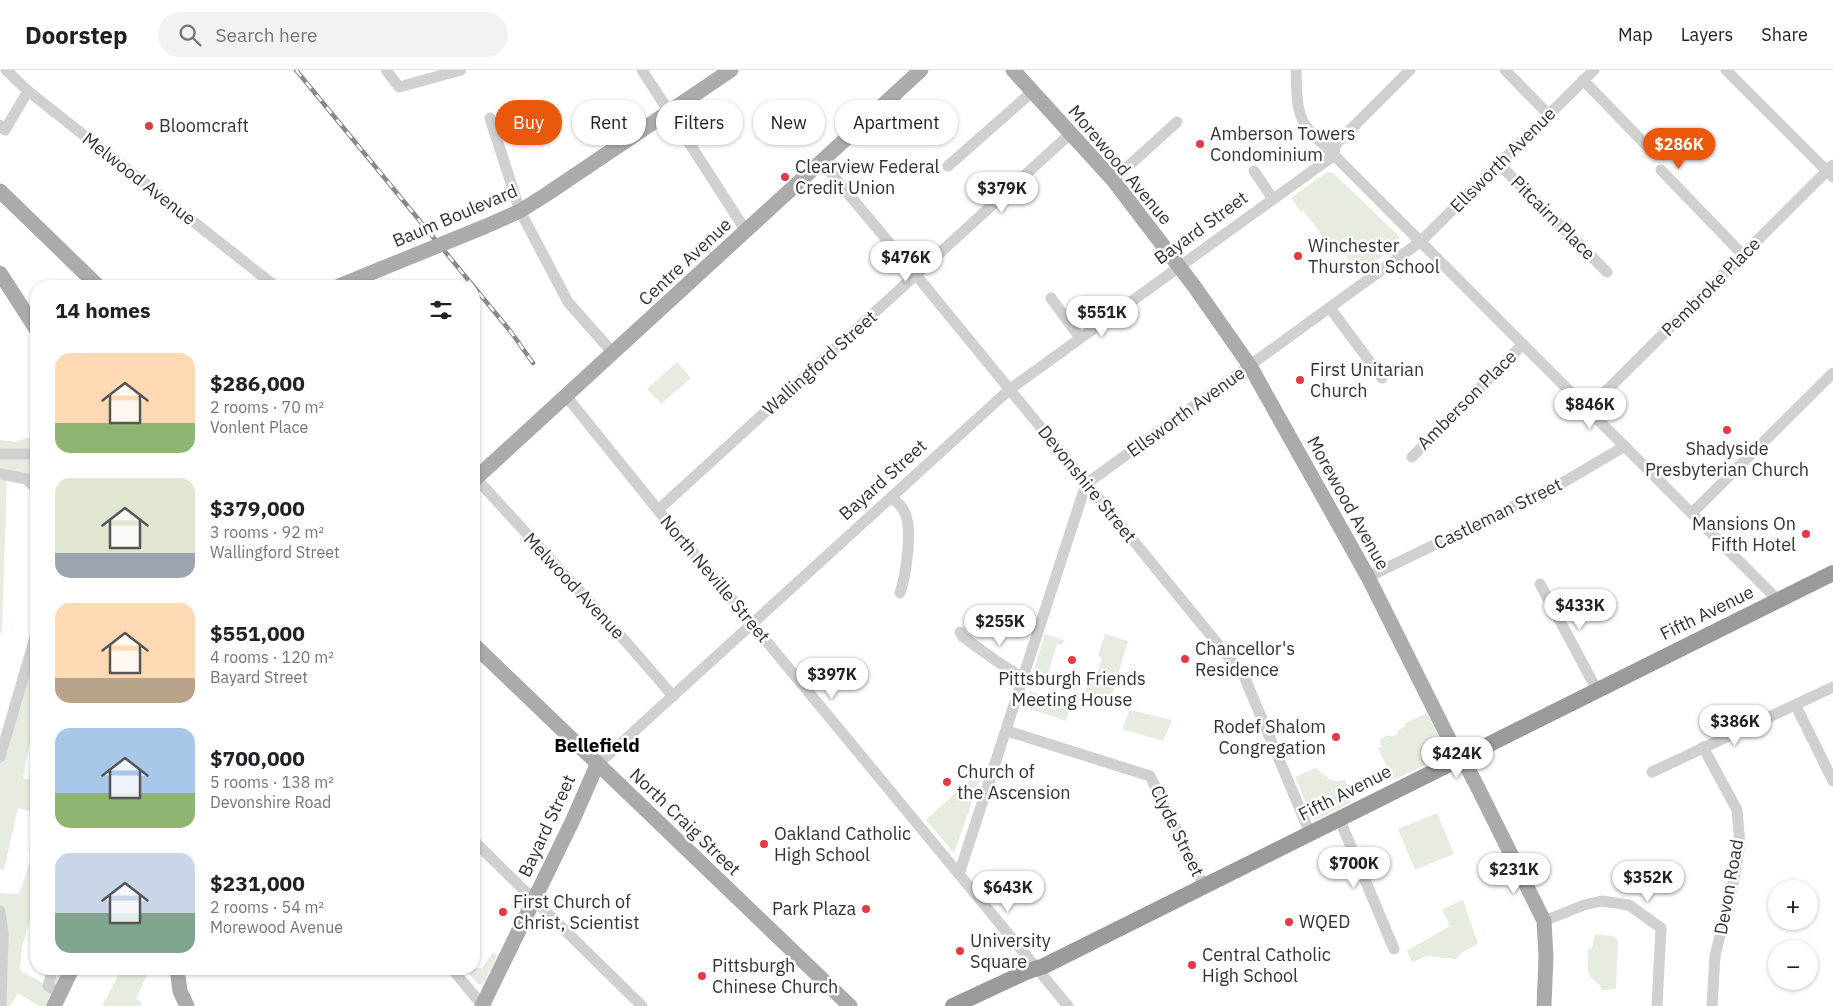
<!DOCTYPE html>
<meta charset="utf-8">
<style>
body{margin:0;font-family:"IBM Plex Sans",sans-serif;background:#f2f2f2;color:#202124;height:100vh;display:flex;flex-direction:column;font-size:19px;white-space:nowrap}
*{box-sizing:border-box;margin:0}
p{font-size:16px;color:#757577}
.icon{flex:none;width:28px;height:28px;fill:none;stroke:currentColor;stroke-width:2;stroke-linecap:round;stroke-linejoin:round}
.map{position:relative;flex:1;overflow:hidden}
.drawer{position:absolute;left:30px;top:210px;width:450px;height:695px;display:flex;flex-direction:column;background:#fff;border-radius:20px;box-shadow:0 1px 4px #0004}
.drawer>*{flex:none}
.hud{position:absolute;left:495px;top:30px;width:475px;height:45px;display:flex;gap:10px}
.controls{position:absolute;left:1768px;top:810px;display:grid;gap:10px}
.controls a{display:grid;place-items:center;width:50px;height:50px;border-radius:50%;background:#fff;box-shadow:0 1px 4px #0004;font-size:25px}
.price{position:absolute;translate:-50% -42px;padding:0 11px;border-radius:18px;background:#fff;color:#222;font-size:16px;line-height:32px;filter:drop-shadow(0 1px 2px #0008)}
.price::after{content:'';position:absolute;left:50%;top:30px;width:15px;height:11px;margin-left:-8px;background:inherit;clip-path:polygon(0 0,100% 0,50% 100%)}
.price.selected{background:#ea580c;color:#fff}
ul{padding:0;list-style:none}
li{display:flex;align-items:center;gap:15px;height:125px;padding:0 25px}
li span{display:grid;place-items:center;flex:none;width:140px;height:100px;border-radius:15px;color:#555}
li>.icon{margin-inline-start:auto}
span .icon{width:60px;height:60px;fill:#fffc;stroke-width:1}
li b{font-size:21px}
h2{display:flex;justify-content:space-between;align-items:center;height:60px;padding:0 25px;font-size:21px}
.tag{padding:0 18px;border-radius:22px;background:#fff;box-shadow:0 1px 4px #0004;font-size:18px;line-height:45px}
.tag.selected{background:#ea580c;color:#fff}
header{display:flex;align-items:center;gap:30px;box-sizing:border-box;height:70px;padding:0 25px;background:#fff;border-bottom:1px solid #e0e0e0}
header strong{font-size:24px}
nav{display:flex;gap:28px;margin-inline-start:auto;font-size:18px}
.search{width:350px;height:45px;background:#f2f2f2;display:flex;align-items:center;gap:12px;box-sizing:border-box;padding:0 18px;border-radius:28px;color:#757577;font-size:19px}
.map>svg:first-child{display:block}
</style>
<header>
<strong>Doorstep</strong>
<div class="search"><svg class="icon" aria-label="search" viewBox="0 0 24 24"><circle cx="10" cy="10" r="6"/><path d="M15 15l6 6"/></svg>Search here</div>
<nav><a>Map</a><a>Layers</a><a>Share</a></nav>
</header>
<div class="map">
<svg width="1833" height="936" viewBox="0 0 1833 936">
<rect width="100%" height="100%" fill="#fff"/>
<!-- green -->
<g fill="#e6ecdf">
<path d="M1327,102L1333,103L1399,166L1398,175L1358,203L1341,179L1329,174L1303,141L1301,142L1291,128Z"/>
<path d="M677,292L691,308L661,334L647,319Z"/>
<path d="M36,365V418L7,405L2,563H0V370L15,372Z"/>
<path d="M36,564V638L23,708L36,711V743L18,738L4,800H0V687Z"/>
<path d="M1045,564L1064,570L1062,575L1057,574L1048,604L1034,600Z"/>
<path d="M1105,564L1128,571L1111,629L1085,622L1090,603L1096,605L1102,588L1098,586Z"/>
<path d="M1030,621L1071,634L1066,651L1025,637Z"/>
<path d="M1130,640L1172,650L1163,671L1122,659Z"/>
<path d="M1427,643L1447,684L1396,709L1392,708L1378,678L1382,676L1379,670L1389,665L1391,667L1398,664L1397,661L1405,657L1404,654Z"/>
<path d="M1316,698C1325,706 1332,714 1345,710L1347,715L1352,717L1356,724L1348,728L1351,732L1314,751L1295,707Z"/>
<path d="M975,705L980,710L954,783L926,750Z"/>
<path d="M1437,743L1454,784L1415,800L1398,759Z"/>
<path d="M36,774V830L22,877L20,900L48,916L53,899H72L54,936H39L18,923L10,936H0V823L19,824Z"/>
<path d="M1463,830L1478,874L1463,882L1456,889L1427,886L1412,892L1407,881L1450,856L1442,839Z"/>
<path d="M1596,864L1612,866L1618,870L1616,919L1601,920L1600,915C1584,905 1588,897 1588,879L1592,878L1594,867Z"/>
<path d="M493,882L497,885L483,914H478L465,899L482,898Z"/>
<path d="M122,899H150L136,929L142,932L140,936H102Z"/>
</g>
<g fill="none" stroke-linecap="round" stroke-linejoin="round">
<!-- minor -->
<g stroke="#d0d0d0" stroke-width="11">
<path d="M6,0L28,21L275,216"/>
<path d="M386,0L399,17L461,0"/>
<path d="M642,0L746,161"/>
<path d="M1296,0C1297,20 1295,43 1308,59L1778,530"/>
<path d="M1505,0L1549,45"/>
<path d="M1726,0L1833,107"/>
<path d="M1583,10L1647,76"/>
<path d="M490,48L520,141L568,232L613,283"/>
<path d="M0,55L5,60L28,21"/>
<path d="M821,91L921,211L1244,606L1310,763"/>
<path d="M1499,94L1607,202"/>
<path d="M948,96L1032,22"/>
<path d="M1661,100L1743,185"/>
<path d="M1254,101L1273,129"/>
<path d="M1113,110L1177,52"/>
<path d="M1051,228L1080,268"/>
<path d="M1330,238L1382,308"/>
<path d="M566,326L658,440L1068,936"/>
<path d="M1588,339L1833,95"/>
<path d="M0,384H36"/>
<path d="M1412,387L1523,274"/>
<path d="M0,404L26,409L36,418"/>
<path d="M474,406L627,573L673,626"/>
<path d="M892,428C898,433 904,438 906,446C912,462 906,506 900,523"/>
<path d="M658,440L1070,64"/>
<path d="M1692,443L1833,303"/>
<path d="M1368,507L1564,412L1625,376"/>
<path d="M1540,514L1597,620"/>
<path d="M960,562L963,567C983,581 1002,596 1023,608"/>
<path d="M1796,636L1833,711"/>
<path d="M1007,661L1150,706L1204,816"/>
<path d="M1703,677L1737,740L1740,774L1734,809L1715,886L1712,936"/>
<path d="M0,687L36,564"/>
<path d="M597,695L1010,319L1333,86L1336,74L1410,0"/>
<path d="M1652,702L1833,617"/>
<path d="M1339,748L1394,879"/>
<path d="M474,771L642,936"/>
<path d="M35,779L36,774"/>
<path d="M959,804L1086,414L1420,172L1594,0"/>
<path d="M0,841L3,865L1,936"/>
<path d="M1544,851L1584,835L1602,831L1629,835L1661,858L1657,936"/>
<path d="M53,899L48,916L60,924"/>
<path d="M452,899L483,936"/>
</g>
<!-- major -->
<g stroke="#ababab" stroke-width="15">
<path d="M1013,0L1113,110L1194,216L1250,296L1368,507L1453,677L1467,697L1477,716L1544,851L1546,887L1544,936"/>
<path d="M0,121L98,216"/>
<path d="M484,157L520,141L547,124L731,0"/>
<path d="M0,203L36,259"/>
<path d="M339,216L383,198"/>
<path d="M474,410L921,0"/>
<path d="M474,575L850,936"/>
<path d="M177,899L180,921L187,936"/>
<path d="M54,936L72,899"/>
<path d="M482,936L572,752L597,695"/>
</g>
<!-- highway -->
<path stroke="#9a9a9a" stroke-width="16" d="M953,936L1026,902L1044,896L1833,503"/>
<defs>
<path id="rail" d="M296,0L511,262L533,293"/>
</defs>
<!-- rail casing -->
<use href="#rail" stroke="#888" stroke-width="4.5"/>
<!-- rail -->
<use href="#rail" stroke="#fff" stroke-width="2.5" stroke-dasharray="8" stroke-linecap="butt"/>
<!-- major-bridge -->
<path stroke="#ababab" stroke-width="15" d="M383,198L484,157"/>
</g>
<!-- markers -->
<g fill="#e63946" stroke="#fff" stroke-width="2">
<circle cx="149" cy="56" r="5"/>
<circle cx="1200" cy="74" r="5"/>
<circle cx="785" cy="107" r="5"/>
<circle cx="1298" cy="186" r="5"/>
<circle cx="1300" cy="310" r="5"/>
<circle cx="1727" cy="360" r="5"/>
<circle cx="1806" cy="464" r="5"/>
<circle cx="1185" cy="589" r="5"/>
<circle cx="1072" cy="590" r="5"/>
<circle cx="1336" cy="667" r="5"/>
<circle cx="947" cy="712" r="5"/>
<circle cx="764" cy="774" r="5"/>
<circle cx="866" cy="839" r="5"/>
<circle cx="503" cy="842" r="5"/>
<circle cx="1289" cy="852" r="5"/>
<circle cx="960" cy="881" r="5"/>
<circle cx="1192" cy="895" r="5"/>
<circle cx="702" cy="906" r="5"/>
</g>
<g text-anchor="middle" stroke-width="5" stroke-linejoin="round" paint-order="stroke">
<!-- poi labels -->
<g font-size="18" fill="#333" stroke="#fff" text-anchor="start">
<text x="159" y="62">Bloomcraft</text>
<text x="1210" y="70">Amberson Towers<tspan x="1210" dy="21">Condominium</tspan></text>
<text x="795" y="103">Clearview Federal<tspan x="795" dy="21">Credit Union</tspan></text>
<text x="1308" y="182">Winchester<tspan x="1308" dy="21">Thurston School</tspan></text>
<text x="1310" y="306">First Unitarian<tspan x="1310" dy="21">Church</tspan></text>
<text x="1727" y="385" text-anchor="middle">Shadyside<tspan x="1727" dy="21">Presbyterian Church</tspan></text>
<text x="1796" y="460" text-anchor="end">Mansions On<tspan x="1796" dy="21">Fifth Hotel</tspan></text>
<text x="1195" y="585">Chancellor's<tspan x="1195" dy="21">Residence</tspan></text>
<text x="1072" y="615" text-anchor="middle">Pittsburgh Friends<tspan x="1072" dy="21">Meeting House</tspan></text>
<text x="1326" y="663" text-anchor="end">Rodef Shalom<tspan x="1326" dy="21">Congregation</tspan></text>
<text x="957" y="708">Church of<tspan x="957" dy="21">the Ascension</tspan></text>
<text x="774" y="770">Oakland Catholic<tspan x="774" dy="21">High School</tspan></text>
<text x="513" y="838">First Church of<tspan x="513" dy="21">Christ, Scientist</tspan></text>
<text x="856" y="845" text-anchor="end">Park Plaza</text>
<text x="1299" y="858">WQED</text>
<text x="970" y="877">University<tspan x="970" dy="21">Square</tspan></text>
<text x="1202" y="891">Central Catholic<tspan x="1202" dy="21">High School</tspan></text>
<text x="712" y="902">Pittsburgh<tspan x="712" dy="21">Chinese Church</tspan></text>
</g>
<!-- street labels -->
<g font-size="18" fill="#333" stroke="#fff">
<text transform="translate(1503 90) rotate(-45)" y="6">Ellsworth Avenue</text>
<text transform="translate(1120 95) rotate(50)" y="6">Morewood Avenue</text>
<text transform="translate(139 109) rotate(38)" y="6">Melwood Avenue</text>
<text transform="translate(455 146) rotate(-23)" y="6">Baum Boulevard</text>
<text transform="translate(1553 148) rotate(45)" y="6">Pitcairn Place</text>
<text transform="translate(1201 158) rotate(-36)" y="6">Bayard Street</text>
<text transform="translate(685 192) rotate(-43)" y="6">Centre Avenue</text>
<text transform="translate(1711 217) rotate(-45)" y="6">Pembroke Place</text>
<text transform="translate(820 293) rotate(-42)" y="6">Wallingford Street</text>
<text transform="translate(1467 330) rotate(-45)" y="6">Amberson Place</text>
<text transform="translate(1186 342) rotate(-36)" y="6">Ellsworth Avenue</text>
<text transform="translate(883 410) rotate(-42)" y="6">Bayard Street</text>
<text transform="translate(1087 414) rotate(51)" y="6">Devonshire Street</text>
<text transform="translate(1348 433) rotate(61)" y="6">Morewood Avenue</text>
<text transform="translate(1498 444) rotate(-26)" y="6">Castleman Street</text>
<text transform="translate(715 509) rotate(50)" y="6">North Neville Street</text>
<text transform="translate(574 516) rotate(47)" y="6">Melwood Avenue</text>
<text transform="translate(1707 543) rotate(-26)" y="6">Fifth Avenue</text>
<text transform="translate(1345 723) rotate(-27)" y="6">Fifth Avenue</text>
<text transform="translate(685 752) rotate(44)" y="6">North Craig Street</text>
<text transform="translate(547 756) rotate(-65)" y="6">Bayard Street</text>
<text transform="translate(1177 761) rotate(64)" y="6">Clyde Street</text>
<text transform="translate(1729 817) rotate(-80)" y="6">Devon Road</text>
</g>
<!-- neighbourhood labels -->
<g font-size="19" font-weight="bold" fill="#000" stroke="#fff">
<text x="597" y="682">Bellefield</text>
</g>
</g>
</svg>
<div class="controls">
<a>+</a>
<a>−</a>
</div>
<b class="price selected" style="left:1679px;top:100px">$286K</b>
<b class="price" style="left:1002px;top:144px">$379K</b>
<b class="price" style="left:906px;top:213px">$476K</b>
<b class="price" style="left:1102px;top:268px">$551K</b>
<b class="price" style="left:1590px;top:360px">$846K</b>
<b class="price" style="left:1580px;top:561px">$433K</b>
<b class="price" style="left:1000px;top:577px">$255K</b>
<b class="price" style="left:832px;top:630px">$397K</b>
<b class="price" style="left:1735px;top:677px">$386K</b>
<b class="price" style="left:1457px;top:709px">$424K</b>
<b class="price" style="left:1354px;top:819px">$700K</b>
<b class="price" style="left:1514px;top:825px">$231K</b>
<b class="price" style="left:1648px;top:833px">$352K</b>
<b class="price" style="left:1008px;top:843px">$643K</b>
<div class="hud">
<a class="tag selected">Buy</a>
<a class="tag">Rent</a>
<a class="tag">Filters</a>
<a class="tag">New</a>
<a class="tag">Apartment</a>
</div>
<section class="drawer">
<h2>14 homes<svg class="icon" aria-label="filters" viewBox="0 0 24 24"><path d="M4 7h16M4 17h16"/><circle cx="9" cy="7" r="2"/><circle cx="15" cy="17" r="2"/></svg></h2>
<ul>
<li><span style="background:linear-gradient(#ffd9b3 70%,#8fb573 0)"><svg class="icon" aria-label="home" viewBox="0 0 24 24"><path d="M3 11l9-7 9 7M6 9v11h12V9"/></svg></span><div><b>$286,000</b><p>2 rooms · 70 m²</p><p>Vonlent Place</p></div></li>
<li><span style="background:linear-gradient(#dfe7d0 75%,#9aa5b1 0)"><svg class="icon" aria-label="home" viewBox="0 0 24 24"><path d="M3 11l9-7 9 7M6 9v11h12V9"/></svg></span><div><b>$379,000</b><p>3 rooms · 92 m²</p><p>Wallingford Street</p></div></li>
<li><span style="background:linear-gradient(#ffd9b3 75%,#b9a48a 0)"><svg class="icon" aria-label="home" viewBox="0 0 24 24"><path d="M3 11l9-7 9 7M6 9v11h12V9"/></svg></span><div><b>$551,000</b><p>4 rooms · 120 m²</p><p>Bayard Street</p></div></li>
<li><span style="background:linear-gradient(#a9c7e8 65%,#8fb573 0)"><svg class="icon" aria-label="home" viewBox="0 0 24 24"><path d="M3 11l9-7 9 7M6 9v11h12V9"/></svg></span><div><b>$700,000</b><p>5 rooms · 138 m²</p><p>Devonshire Road</p></div></li>
<li><span style="background:linear-gradient(#c9d6e8 60%,#7fa58c 0)"><svg class="icon" aria-label="home" viewBox="0 0 24 24"><path d="M3 11l9-7 9 7M6 9v11h12V9"/></svg></span><div><b>$231,000</b><p>2 rooms · 54 m²</p><p>Morewood Avenue</p></div></li>
</ul>
</section>
</div>
